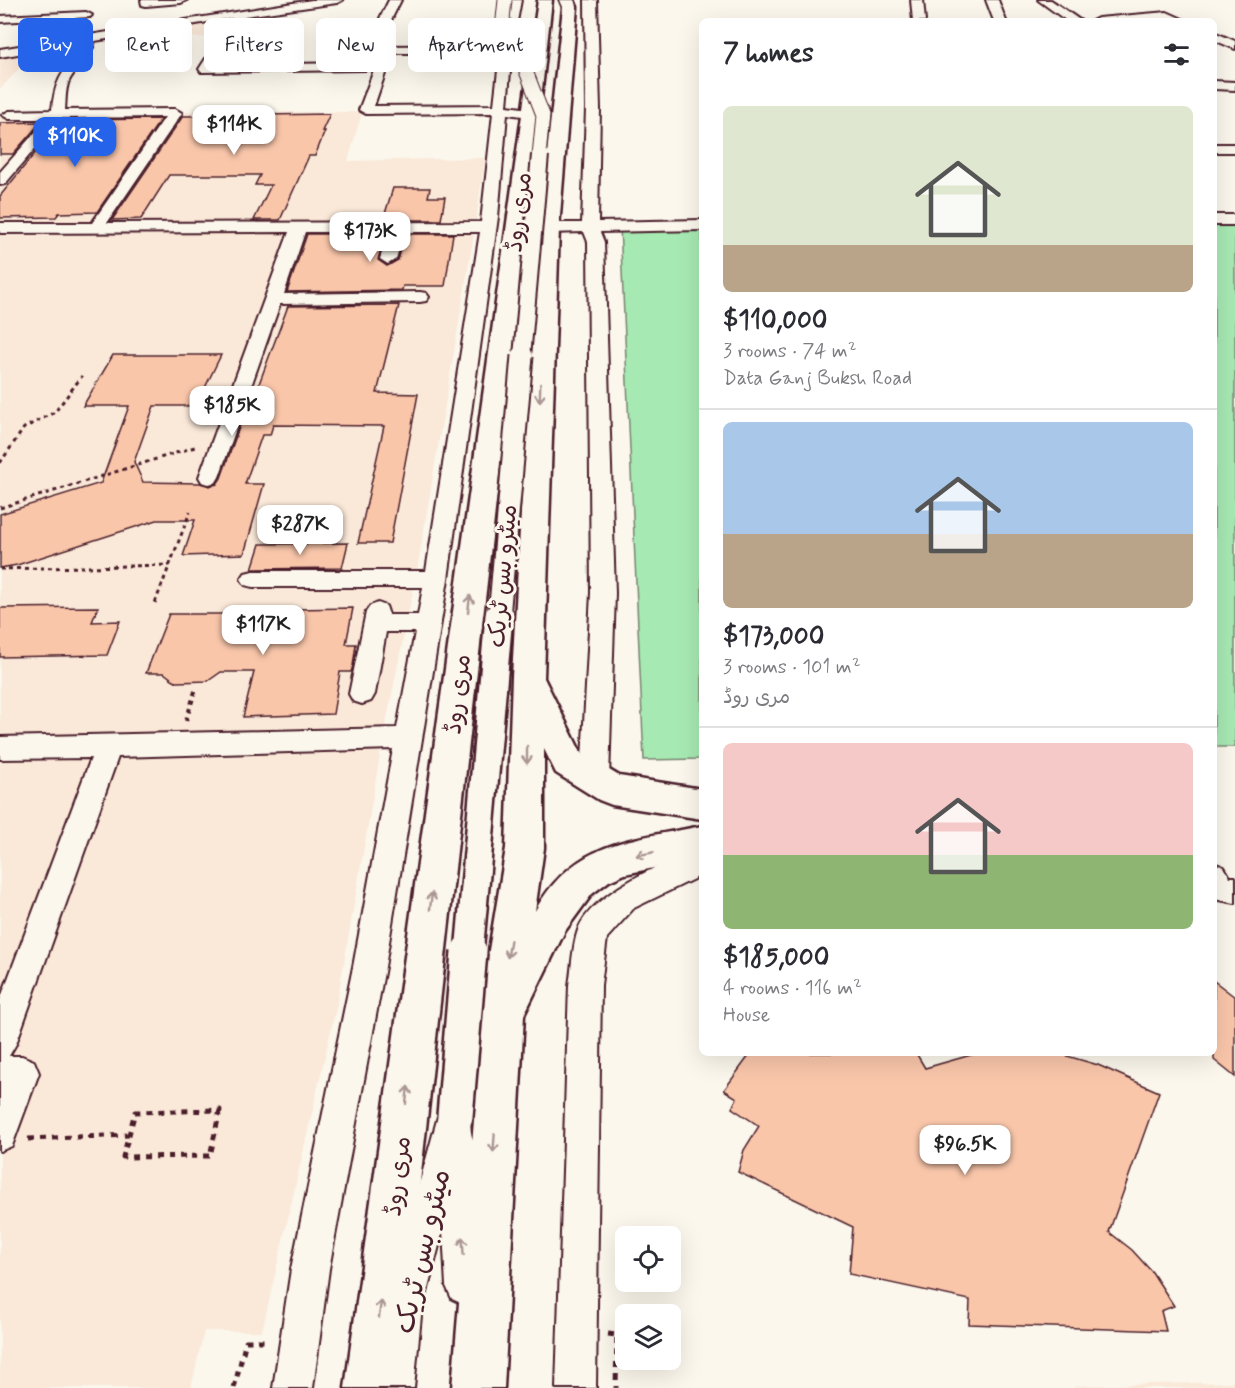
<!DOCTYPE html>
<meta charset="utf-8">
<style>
body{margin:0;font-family:Mynerve,"Playpen Sans Arabic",sans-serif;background:#f2f2f3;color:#2b2b33;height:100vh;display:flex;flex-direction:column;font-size:22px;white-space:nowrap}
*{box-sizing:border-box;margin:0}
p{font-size:20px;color:#7c7c81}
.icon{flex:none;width:33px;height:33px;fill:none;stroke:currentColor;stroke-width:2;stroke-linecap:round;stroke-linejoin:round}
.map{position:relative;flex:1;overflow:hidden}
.details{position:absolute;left:699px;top:18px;width:518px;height:1038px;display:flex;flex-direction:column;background:#fff;border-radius:9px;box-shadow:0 6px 24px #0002}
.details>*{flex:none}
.banner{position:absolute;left:18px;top:18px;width:570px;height:54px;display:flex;gap:12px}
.tools{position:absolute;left:615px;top:1226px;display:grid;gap:12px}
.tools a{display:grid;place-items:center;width:66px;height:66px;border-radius:9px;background:#fff;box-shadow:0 6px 24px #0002;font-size:30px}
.price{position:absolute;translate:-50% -51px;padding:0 14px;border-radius:12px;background:#fff;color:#222;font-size:20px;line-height:39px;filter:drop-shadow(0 2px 3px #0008)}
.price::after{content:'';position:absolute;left:50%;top:36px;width:18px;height:14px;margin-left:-9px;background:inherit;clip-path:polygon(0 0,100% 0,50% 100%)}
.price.selected{background:#2563eb;color:#fff}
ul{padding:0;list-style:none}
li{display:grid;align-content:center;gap:12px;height:318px;padding:0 24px}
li+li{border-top:2px solid #e1e1e2}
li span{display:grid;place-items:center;height:186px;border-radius:9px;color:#555}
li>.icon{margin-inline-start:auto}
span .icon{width:108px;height:108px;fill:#fffc;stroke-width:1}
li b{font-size:26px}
h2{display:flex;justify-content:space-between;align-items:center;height:72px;padding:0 24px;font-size:26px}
.pill{padding:0 21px;border-radius:9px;background:#fff;box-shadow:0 6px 24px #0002;font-size:21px;line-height:54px}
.pill.selected{background:#2563eb;color:#fff}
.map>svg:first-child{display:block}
</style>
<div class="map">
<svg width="1235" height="1388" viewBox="0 0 1235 1388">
<rect width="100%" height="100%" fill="#fbf7ec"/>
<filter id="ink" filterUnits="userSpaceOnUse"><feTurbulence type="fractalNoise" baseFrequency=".0167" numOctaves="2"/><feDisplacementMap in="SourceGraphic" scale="12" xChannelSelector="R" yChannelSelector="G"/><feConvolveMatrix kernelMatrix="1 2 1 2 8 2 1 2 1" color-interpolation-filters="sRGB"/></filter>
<g filter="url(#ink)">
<!-- built -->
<g fill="#fae8d8">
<path d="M234,15L219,37L94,40Z"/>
<path d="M32,55L0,89V58Z"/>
<path d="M190,112H362L348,161L485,158L475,227L417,570L383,738L336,1008L262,1331H204L191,1388H0V113Z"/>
<path d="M1235,1382V1388H1075L1074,1386Z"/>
</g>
<!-- green -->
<g fill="#a7e9b3" stroke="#78846f" stroke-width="1.5">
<path d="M1235,220V747H1214V221Z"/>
<path d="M620,226H702V759L644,760Z"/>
</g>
<!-- building -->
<g fill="#f9c6aa" stroke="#4a1f2b" stroke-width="1.5">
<path d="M330,114L322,131H325L315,156H309L280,220H254L271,185H255L260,175H169L141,219L112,220L183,116Z"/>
<path d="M161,119L97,212L59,213L56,217L0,218V196L62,120Z"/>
<path d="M41,122L13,154H0V123Z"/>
<path d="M393,188H430L428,197H445L441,220H383Z"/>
<path d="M307,234H385L378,260L387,266L398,260L406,234H453L445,286H403L402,290L287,292Z"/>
<path d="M399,305L377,393L418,394L390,543H358L384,426L273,425L270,435H262L245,484H264L244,554L183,556L195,520H157L17,565L0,568V514L101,483L129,406H83L113,355H221L196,406H154L134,462L143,482L200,483L210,486L217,484L221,478L246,408H250L288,306Z"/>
<path d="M348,543L342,568L252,569L260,544Z"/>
<path d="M98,607L92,622L120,621L107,655L0,657V608Z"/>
<path d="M353,608L346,644H356L353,666L351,672H340L333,714L243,717L254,672H221L208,681L176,682L164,673H146L169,614H293L294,609Z"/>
<path d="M1214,981L1235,997V1077L1214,1060Z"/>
<path d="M751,1053H916L925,1068L978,1053H1067V1056L1098,1065L1159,1092L1109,1232L1132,1250L1152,1272L1174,1306L1161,1311L1166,1331L969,1324L970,1300L849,1274L853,1227L738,1172L744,1150L759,1126L732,1108L737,1098L724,1090Z"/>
</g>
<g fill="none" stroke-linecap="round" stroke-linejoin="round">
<defs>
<g id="minor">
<path d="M141,0H187L181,3L146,6L142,5Z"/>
<path d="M312,0H343L337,3L245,16L214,65L358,63L389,0H401L366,70L201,72L199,69L232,18L95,41C92,57 76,67 69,81C65,90 66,101 65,110L175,109L182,113L107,223L481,222L493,113L366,114L359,110L383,46L501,45L509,0H521L512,49L507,106L530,109L537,113L530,117L507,114L498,217L448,579L385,967L329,1269L313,1388H273L291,1269L353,967L393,749L118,757L16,1044L9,1056H22L34,1061L39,1073L12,1146L0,1151V1000L91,758L0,759V737L397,728L415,632H386L375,694L371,701L362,704L353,701L349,694L366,612L370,606L378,603L386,606L389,615H418L423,587H253L245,585L241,579L245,573L253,571H426L480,232H404L396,259L388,264L380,259L388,232H305L284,294L420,292L426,293L429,297L426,301L420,302L280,304L219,477L216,482L209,484L202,482L199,477L289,232L0,233V223H92L165,117L61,118L5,184L0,185V172L47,119H9L2,115L9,111L52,110C55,78 63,72 82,48L83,43L0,57V49ZM392,53H500L494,105L374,106Z"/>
<path d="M585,0H597L600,109L598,222L702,220V230L600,232L604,242L615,593L609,779L605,787L595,790L585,787L581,779L591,593L588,242L584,232L549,233L541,228L549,223H582L586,109Z"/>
<path d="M911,0H923L925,21H913Z"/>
<path d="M986,0H998L1006,21H994Z"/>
<path d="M1038,0H1051L1081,21H1067Z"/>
<path d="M86,12L92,15L90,17L0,22V16Z"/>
<path d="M1167,12L1187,21L1166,19L1092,21L1098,18Z"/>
<path d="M1214,32L1235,41V49L1214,40Z"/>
<path d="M1214,81L1235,82V90L1214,89Z"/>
<rect x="1214" y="144" width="21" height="8"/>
<rect x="1214" y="215" width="21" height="10"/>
<path d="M702,848V875L634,908L607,938L601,985L596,1388H556L569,985C572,968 572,947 578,930C591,893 666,861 702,848Z"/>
<path d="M1214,863L1224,867L1230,877H1235V903L1214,899Z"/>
<path d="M455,1099L467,1104C473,1117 468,1127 473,1140L484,1286L478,1299L465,1305L452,1299L446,1286L443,1230L421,1316L414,1388H374L383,1316L438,1116L443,1104Z"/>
</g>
<g id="major">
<path d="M538,0H552L397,1388H345Z"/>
<path d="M560,0H574L577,7L559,228L544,678L581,753L619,776L702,789V819L612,805L599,800L556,773L544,749V848L535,911C574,841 631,840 702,826V858L625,874L609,881L592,894L565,931L524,1015L504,1388H452L487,962L506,848L512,677L530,346L539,228L563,7Z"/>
</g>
</defs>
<!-- minor casing -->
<use href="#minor" stroke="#4a1f2b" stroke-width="4"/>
<!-- major casing -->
<use href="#major" stroke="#4a1f2b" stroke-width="5"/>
<!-- path-far2 -->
<g stroke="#4a1f2b" stroke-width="3" stroke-dasharray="4 4" stroke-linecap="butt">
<path d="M0,463L24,428L55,412L82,376"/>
<path d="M0,508L198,446"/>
<path d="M0,569L170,565"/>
<path d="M155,603L190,512"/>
</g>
<!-- path-far1 -->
<path stroke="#4a1f2b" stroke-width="4" stroke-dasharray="4.5 4.5" stroke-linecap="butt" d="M186,721L196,688"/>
<!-- path -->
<g stroke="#4a1f2b" stroke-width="5" stroke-dasharray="6 6" stroke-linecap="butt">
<path d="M220,1110L210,1156L123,1157L135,1112Z"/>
<path d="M28,1139L129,1135"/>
<path d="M608,1334L617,1335L616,1388"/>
<path d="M234,1388L246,1341H268"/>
</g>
<!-- minor -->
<use href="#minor" fill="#fbf7ec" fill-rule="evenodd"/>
<!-- major -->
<use href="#major" fill="#fbf7ec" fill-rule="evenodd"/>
<defs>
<path id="minor-bridge-far4" d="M505,0L503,19L514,40L543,115L539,156"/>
<path id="minor-bridge-far3" d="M522,357L540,155"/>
<path id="minor-bridge-far2" d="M499,617L522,356"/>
<path id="minor-bridge-far1" d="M469,954L499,616"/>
<path id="minor-bridge" d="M455,1116L469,952"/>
</defs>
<!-- minor-bridge-far4 casing -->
<use href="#minor-bridge-far4" stroke="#4a1f2b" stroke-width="15" stroke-linecap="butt"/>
<!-- minor-bridge-far3 casing -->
<use href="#minor-bridge-far3" stroke="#4a1f2b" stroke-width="20" stroke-linecap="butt"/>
<!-- minor-bridge-far2 casing -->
<use href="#minor-bridge-far2" stroke="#4a1f2b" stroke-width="25" stroke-linecap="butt"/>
<!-- minor-bridge-far1 casing -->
<use href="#minor-bridge-far1" stroke="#4a1f2b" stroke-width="32" stroke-linecap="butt"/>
<!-- minor-bridge casing -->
<use href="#minor-bridge" stroke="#4a1f2b" stroke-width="40" stroke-linecap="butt"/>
<!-- minor-bridge-far4 -->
<use href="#minor-bridge-far4" stroke="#fbf7ec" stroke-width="13"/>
<!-- minor-bridge-far3 -->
<use href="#minor-bridge-far3" stroke="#fbf7ec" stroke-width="16"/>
<!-- minor-bridge-far2 -->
<use href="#minor-bridge-far2" stroke="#fbf7ec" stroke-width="21"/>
<!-- minor-bridge-far1 -->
<use href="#minor-bridge-far1" stroke="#fbf7ec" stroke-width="27"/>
<!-- minor-bridge -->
<use href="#minor-bridge" stroke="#fbf7ec" stroke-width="35"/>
</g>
<!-- one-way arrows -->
<defs><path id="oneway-shaft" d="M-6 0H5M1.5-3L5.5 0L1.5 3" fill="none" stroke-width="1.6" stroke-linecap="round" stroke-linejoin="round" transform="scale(1.5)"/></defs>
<g stroke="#ab9695">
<use href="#oneway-shaft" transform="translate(540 393) rotate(92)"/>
<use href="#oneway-shaft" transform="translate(469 604) rotate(-83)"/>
<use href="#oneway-shaft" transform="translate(527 755) rotate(90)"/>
<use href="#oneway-shaft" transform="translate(645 854) rotate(169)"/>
<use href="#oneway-shaft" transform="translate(431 901) rotate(-83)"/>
<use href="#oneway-shaft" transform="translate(509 949) rotate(99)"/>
<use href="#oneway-shaft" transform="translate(407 1095) rotate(-83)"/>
<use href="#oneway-shaft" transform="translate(494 1143) rotate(94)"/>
<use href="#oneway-shaft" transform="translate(463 1246) rotate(-94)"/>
<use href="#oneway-shaft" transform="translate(380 1309) rotate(-83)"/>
</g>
</g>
<g text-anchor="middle" stroke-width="6" stroke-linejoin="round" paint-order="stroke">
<!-- street labels -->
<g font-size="24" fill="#4a1f2b" stroke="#fbf7ec">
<text transform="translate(518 212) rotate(-83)" y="8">مری روڈ</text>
<text transform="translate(502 576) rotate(-85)" y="8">میٹرو بس ٹریک</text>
<text transform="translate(457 694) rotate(-83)" y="8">مری روڈ</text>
<text transform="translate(397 1176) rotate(-83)" y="8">مری روڈ</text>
</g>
<!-- near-street labels -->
<g font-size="28" fill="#4a1f2b" stroke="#fbf7ec">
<text transform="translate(421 1251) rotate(-77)" y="10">میٹرو بس ٹریک</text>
</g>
</g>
</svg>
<div class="tools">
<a><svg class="icon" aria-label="locate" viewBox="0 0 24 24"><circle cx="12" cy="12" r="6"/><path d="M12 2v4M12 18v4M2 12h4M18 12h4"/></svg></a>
<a><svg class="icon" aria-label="layers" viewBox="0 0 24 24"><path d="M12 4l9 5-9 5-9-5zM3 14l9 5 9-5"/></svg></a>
</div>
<b class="price" style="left:234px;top:156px">$114K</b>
<b class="price selected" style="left:75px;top:168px">$110K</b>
<b class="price" style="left:370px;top:263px">$173K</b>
<b class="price" style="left:232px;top:437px">$185K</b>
<b class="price" style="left:300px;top:556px">$287K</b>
<b class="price" style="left:263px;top:656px">$117K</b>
<b class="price" style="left:965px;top:1176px">$96.5K</b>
<div class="banner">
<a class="pill selected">Buy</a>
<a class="pill">Rent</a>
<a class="pill">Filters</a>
<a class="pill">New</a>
<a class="pill">Apartment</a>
</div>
<section class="details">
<h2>7 homes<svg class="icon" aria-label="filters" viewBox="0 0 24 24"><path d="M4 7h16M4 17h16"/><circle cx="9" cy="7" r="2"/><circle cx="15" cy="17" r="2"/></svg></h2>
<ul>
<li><span style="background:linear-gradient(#dfe7d0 75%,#b9a48a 0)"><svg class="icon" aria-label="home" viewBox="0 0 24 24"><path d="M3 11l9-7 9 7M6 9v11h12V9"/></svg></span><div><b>$110,000</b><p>3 rooms · 74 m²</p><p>Data Ganj Buksh Road</p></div></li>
<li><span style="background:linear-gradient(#a9c7e8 60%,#b9a48a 0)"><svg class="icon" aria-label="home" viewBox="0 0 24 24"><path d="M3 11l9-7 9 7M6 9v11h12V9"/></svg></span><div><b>$173,000</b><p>3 rooms · 101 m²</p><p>مری روڈ</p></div></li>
<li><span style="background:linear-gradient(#f6c9c9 60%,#8fb573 0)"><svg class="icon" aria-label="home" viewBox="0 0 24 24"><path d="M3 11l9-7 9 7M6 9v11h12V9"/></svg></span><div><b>$185,000</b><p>4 rooms · 116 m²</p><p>House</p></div></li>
</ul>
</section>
</div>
